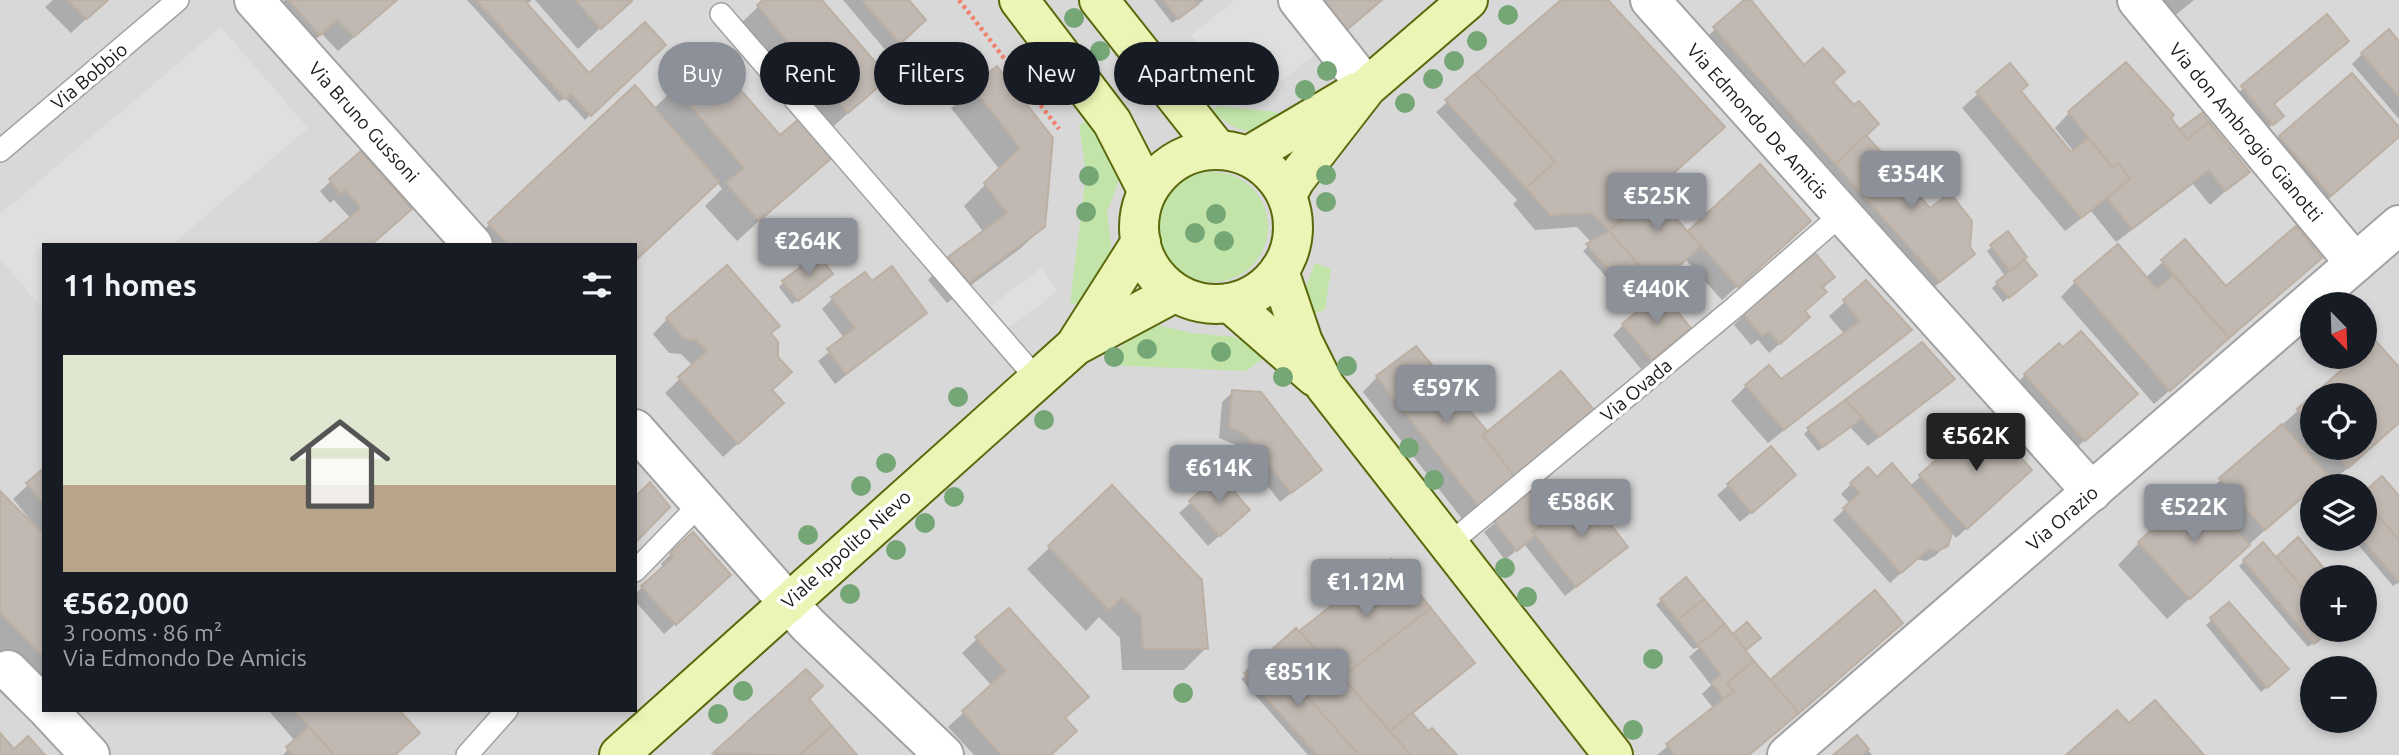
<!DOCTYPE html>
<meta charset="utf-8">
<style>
body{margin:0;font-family:Ubuntu,sans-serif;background:#20242c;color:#f1f3f6;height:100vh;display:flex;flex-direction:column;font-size:26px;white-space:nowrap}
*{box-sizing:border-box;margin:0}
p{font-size:23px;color:#9ea1a6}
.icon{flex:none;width:38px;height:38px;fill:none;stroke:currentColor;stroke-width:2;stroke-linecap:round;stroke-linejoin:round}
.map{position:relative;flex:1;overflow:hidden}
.sheet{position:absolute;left:42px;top:243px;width:595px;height:469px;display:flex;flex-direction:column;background:#171b24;border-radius:0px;box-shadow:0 4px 10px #0003}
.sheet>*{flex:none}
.guide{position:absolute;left:658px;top:42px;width:665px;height:63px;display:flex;gap:14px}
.needle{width:46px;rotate:157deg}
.fabs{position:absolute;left:2300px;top:292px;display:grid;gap:14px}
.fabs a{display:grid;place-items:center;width:77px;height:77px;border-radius:50%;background:#171b24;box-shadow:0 4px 10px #0003;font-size:35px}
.price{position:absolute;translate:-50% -60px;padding:0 16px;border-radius:7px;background:#8c9099;color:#fff;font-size:23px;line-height:46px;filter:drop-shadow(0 2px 4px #0008)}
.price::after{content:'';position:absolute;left:50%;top:42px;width:21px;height:16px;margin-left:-10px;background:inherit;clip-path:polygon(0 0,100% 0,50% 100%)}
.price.active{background:#222;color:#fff}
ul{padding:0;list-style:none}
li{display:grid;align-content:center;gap:14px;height:371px;padding:0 21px}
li+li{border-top:2px solid #363941}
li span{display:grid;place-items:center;height:217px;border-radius:0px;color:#555}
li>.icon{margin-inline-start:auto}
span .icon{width:126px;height:126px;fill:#fffc;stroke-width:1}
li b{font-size:30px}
h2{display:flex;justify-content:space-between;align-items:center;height:84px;padding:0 21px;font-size:30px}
.chip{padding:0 24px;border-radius:32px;background:#171b24;box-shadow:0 4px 10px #0003;font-size:24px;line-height:63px}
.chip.active{background:#8c9099;color:#fff}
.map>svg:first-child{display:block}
</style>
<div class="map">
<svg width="2399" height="755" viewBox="0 0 2399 755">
<rect width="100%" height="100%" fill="#ece9e1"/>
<!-- residential -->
<path fill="#d9d8d8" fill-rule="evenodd" d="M0,0H2399V755H0ZM44,245H635V710H44ZM2312,304H2364V357H2312ZM2312,396H2364V448H2312ZM2312,486H2364V539H2312ZM2312,578H2364V630H2312ZM2312,668H2364V721H2312Z"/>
<!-- grass -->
<g fill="#c2e4a9">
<path d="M1219,106L1276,112L1285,122C1255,139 1235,132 1211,110Z"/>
<path d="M1087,120L1117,158L1118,184L1107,212L1111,245L1109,271L1076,304L1070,303L1086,174L1079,125Z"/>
<circle cx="1213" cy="227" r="55"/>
<path d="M1315,263L1331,269L1325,310L1309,316L1305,289Z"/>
<path d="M1154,324L1191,333L1235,337L1265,357L1246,371L1107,365L1133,332Z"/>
</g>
<!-- parking -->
<g fill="#dfdfdf">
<path d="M1235,0H1281L1321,50L1276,85L1226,78L1191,35Z"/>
<path d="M221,27L308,128L171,245H44V310L0,259V214Z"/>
<path d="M1041,268L1058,291L1009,328L991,306Z"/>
</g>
<!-- shadow -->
<g fill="#0003">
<path d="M53,0H107L71,33L45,7Z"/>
<path d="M285,0H397L338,51L322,34L304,49L272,13Z"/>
<path d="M467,0H532L526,5L589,76L664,45L585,120L565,98L559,102Z"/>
<path d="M535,0H628L629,1L578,49Z"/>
<path d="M765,0H820L887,78L826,133L736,28Z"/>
<path d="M843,0H907L914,30L888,53Z"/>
<path d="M1154,0H1204L1172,23Z"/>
<path d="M1564,0H1606L1669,176L1687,195L1669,213L1688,234L1759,166L1794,236L1722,300L1685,259L1645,295L1631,278L1617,289L1583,251L1592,243L1577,227L1535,230L1513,204L1517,200L1436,112Z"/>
<path d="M1748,0L1804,67L1831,83L1865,136L1973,254L1924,296L1700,43Z"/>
<path d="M2151,0H2194L2168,21Z"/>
<path d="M2327,17L2272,105L2281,116L2262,134L2232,98Z"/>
<path d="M2399,44V119L2352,64L2362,54Z"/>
<path d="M2010,65L2019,91L2071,154L2074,152L2055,128L2069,113L2169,118L2179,131L2201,115L2247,172L2210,205L2193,184L2116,242L2091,211L2065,231L1962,108Z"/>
<path d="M997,68L1044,226L1021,248L947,303L928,280L949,259L984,233L964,206L1000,170L951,108Z"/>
<path d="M675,88L780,138L830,157L737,241L705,206L722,189L717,182L635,245H481L475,238L490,224L653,109Z"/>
<path d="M2399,129V135L2380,154L2309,216L2259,159L2280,137Z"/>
<path d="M361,154L370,245H320L351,219L334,200L330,203L320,191Z"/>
<path d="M2007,234L2035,275L2003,302L1992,288L2005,276L1987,251Z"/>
<path d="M2185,242L2226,289L2305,272L2154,404L2061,297L2075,282L2145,278Z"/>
<path d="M1833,277L1804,312L1798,328L1769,353L1758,340L1751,345L1734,325L1744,315Z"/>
<path d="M826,279L792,304L779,287L784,282Z"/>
<path d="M1866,283L1910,330L1768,443L1731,401L1746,386L1781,382L1845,335L1829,316Z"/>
<path d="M872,284L925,313L835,384L818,361L845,339L822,309L833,298Z"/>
<path d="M667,319L770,334V391L767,417L723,457L665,393L693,366L681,354L669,353L653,334Z"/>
<path d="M1623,325L1678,338L1641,369L1613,335Z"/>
<path d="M2358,357L2399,370V423L2327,486L2319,481L2167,619L2118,565L2139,543L2203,496L2312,398V448H2364V396Z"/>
<path d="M2025,375L2125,404L2074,450L2015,385Z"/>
<path d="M1377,377L1478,438L1592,410L1463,520L1363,392Z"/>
<path d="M1953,379L1868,446L1850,427L1818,451L1804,434L1809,429Z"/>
<path d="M1233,392L1320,470L1280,502L1236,445L1219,438L1222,402Z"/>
<path d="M1983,419L2019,480L1956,538L1949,530L1946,545L1935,556L1926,561L1916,559L1890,583L1833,520L1850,504L1841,494L1851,484L1877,479L1910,486Z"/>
<path d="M1771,448L1783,486L1740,522L1717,495Z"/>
<path d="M44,470V686L7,649L0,656V494L31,525L33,523L13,499Z"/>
<path d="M1219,477L1237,520L1208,546L1179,513Z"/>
<path d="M1112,488L1206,648L1184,670H1122L1120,638L1099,617L1086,631L1027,569Z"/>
<path d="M1536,489L1556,516L1626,547L1565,596L1524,544L1505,560L1484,532Z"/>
<path d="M2399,499V582L2393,586L2353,539H2364Z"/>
<path d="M2297,540L2312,578V630H2329L2308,647L2239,566L2263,545L2275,559Z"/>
<path d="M671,554L719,585L664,634L635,601V594L664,568L661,564Z"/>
<path d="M1391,562L1473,663L1411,715L1427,733L1454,755H1308L1241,679Z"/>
<path d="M1661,600L1733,637L1747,624L1754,643L1744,651L1771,683L1749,755H1657L1714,709L1702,694L1711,685L1689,657L1700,647L1693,649L1656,605Z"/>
<path d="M2229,605L2282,674L2261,692L2206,625Z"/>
<path d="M977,639L1063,719L1050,755H974L948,727L992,686L962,653Z"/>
<path d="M806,671L807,699L855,755H713Z"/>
<path d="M268,710H397L394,755H283L295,741Z"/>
<path d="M1857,737L1872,755H1836Z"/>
</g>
<!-- building -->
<g fill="#c0b8b1" stroke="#bcb0a4" stroke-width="2">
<path d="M67,0H108L87,19Z"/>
<path d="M288,0H397L354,37L337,20L320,35Z"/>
<path d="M476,0H524L589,73L645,22L666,45L591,116L571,94L565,99Z"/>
<path d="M575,0H631L632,1L601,29Z"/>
<path d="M763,0H822L889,78L848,113L757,5Z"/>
<path d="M862,0H909L926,20L900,44Z"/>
<path d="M1163,0H1195L1198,4L1178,19Z"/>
<path d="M1313,0H1382L1342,34Z"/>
<path d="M1561,0H1608L1725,127L1609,231L1592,213L1550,215L1526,188L1555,162L1475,74Z"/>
<path d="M1744,0H1751L1804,65L1823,48L1845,72L1833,82L1854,105L1859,101L1879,124L1835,164L1713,27Z"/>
<path d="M2327,14L2349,41L2274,104L2284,116L2273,125L2241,86Z"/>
<path d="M2389,29L2399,41V97L2361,53Z"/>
<path d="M710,55L780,135L799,119L833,157L759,221L726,183L744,168L673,86Z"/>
<path d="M2126,62L2174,115L2171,118L2187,139L2209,122L2250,172L2225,191L2209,170L2132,229L2107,198L2130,179L2118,163L2112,167L2068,112Z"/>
<path d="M2010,63L2028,85L2021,91L2071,152L2088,138L2112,167L2118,163L2130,179L2081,218L1976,92Z"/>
<path d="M997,66L1053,138L1045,227L969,283L948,257L1007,213L984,183L1020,148L972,86Z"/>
<path d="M2352,73L2399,127V137L2331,196L2279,136Z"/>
<path d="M1475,74L1555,162L1526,188L1445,100Z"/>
<path d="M635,85L719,182L635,261V245H509L488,223Z"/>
<path d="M2202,113L2209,122L2187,139L2180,129Z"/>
<path d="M1866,135L1930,208L1950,193L1972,221L1970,247L1975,254L1940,282L1835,164Z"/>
<path d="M361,151L412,209L371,245H317L361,208L345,190L341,194L329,179Z"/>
<path d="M1760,164L1811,221L1738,287L1688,231Z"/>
<path d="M1672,176L1690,195L1671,213L1701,246L1657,286L1609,231Z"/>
<path d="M2296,226L2322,258L2229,338L2161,260L2185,239L2226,286Z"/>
<path d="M1609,231L1643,270L1623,286L1586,244Z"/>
<path d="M2008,231L2027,257L2010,271L1990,245Z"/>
<path d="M2118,244L2157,289L2173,275L2229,338L2170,391L2074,281Z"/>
<path d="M1815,253L1835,277L1822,287L1827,292L1805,311L1810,317L1780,344L1769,331L1762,336L1743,314Z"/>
<path d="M818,254L833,274L798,301L782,281Z"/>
<path d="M2025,260L2037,275L2009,298L1996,282Z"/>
<path d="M727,265L780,326L771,333L778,342V357L792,372L772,390L784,403L738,444L678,377L707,351L696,340L684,339L666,318Z"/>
<path d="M892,266L927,313L846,374L827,349L855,328L831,297L865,272L872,281Z"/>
<path d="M1866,280L1912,330L1784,430L1745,385L1769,365L1781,379L1860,321L1843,300Z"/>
<path d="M1661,292L1691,328L1652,360L1622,324Z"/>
<path d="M2081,331L2138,394L2085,441L2024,374L2059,343L2063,347Z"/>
<path d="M2375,340L2399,367V423L2348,468L2331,448H2364V396H2312L2356,357H2364V350Z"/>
<path d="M1922,342L1955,379L1879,437L1845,400Z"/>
<path d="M1416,346L1487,431L1483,435L1515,477L1479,507L1376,376Z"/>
<path d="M1561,371L1594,410L1515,477L1483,435Z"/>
<path d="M1232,390L1261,392L1322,470L1291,493L1246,435L1229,427Z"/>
<path d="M2312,396V427L2297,409Z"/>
<path d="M1845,400L1863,418L1823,447L1807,428Z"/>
<path d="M1984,416L2032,470L1967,529L1919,475Z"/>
<path d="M2282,424L2328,475L2265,530L2219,478Z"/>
<path d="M1771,446L1796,475L1752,513L1727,484Z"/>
<path d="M1892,463L1952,533L1948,546L1938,551L1929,549L1901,573L1843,508L1860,493L1850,483L1868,467L1877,477Z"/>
<path d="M44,468V504L26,483Z"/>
<path d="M1219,474L1250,510L1220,536L1189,501Z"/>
<path d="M2382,476L2399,496V540L2364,500V492Z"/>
<path d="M650,482L670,507L635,543V497Z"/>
<path d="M1112,485L1202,580L1208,649H1143L1141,616L1122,597L1109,610L1048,546Z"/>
<path d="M1536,487L1556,513L1533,532L1536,535L1517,551L1493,520Z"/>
<path d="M2198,488L2250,545L2190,599L2138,542Z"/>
<path d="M0,491L44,535V657L0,613Z"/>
<path d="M1585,491L1628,547L1576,587L1533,532Z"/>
<path d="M2364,500L2399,540V582L2362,539H2364Z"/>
<path d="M693,532L731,575L676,625L641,586L674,557L670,553Z"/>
<path d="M2298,537L2332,578H2312V599L2276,557Z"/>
<path d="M2263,542L2312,599V630H2331L2314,644L2243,560Z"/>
<path d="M1391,559L1431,608L1342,677L1299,631Z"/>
<path d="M1686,577L1704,599L1678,620L1660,599Z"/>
<path d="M1875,590L1903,623L1799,713L1770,680Z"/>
<path d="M1704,599L1725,624L1698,645L1678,620Z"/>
<path d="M2229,602L2289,669L2267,688L2210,618Z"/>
<path d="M1009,608L1089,697L1065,718L1077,731L1051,755H1001L962,711L1006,671L975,637Z"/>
<path d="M1431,608L1475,663L1390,731L1342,677Z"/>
<path d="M1747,622L1761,638L1746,650L1733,634Z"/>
<path d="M1725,624L1754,661L1727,683L1734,691L1724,699L1711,682L1721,675L1698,645Z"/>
<path d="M1296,628L1342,677L1411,755H1359L1268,653Z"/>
<path d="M1268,653L1359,755H1317L1244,673Z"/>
<path d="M1754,661L1799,713L1749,755H1675L1666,744L1734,691L1727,683Z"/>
<path d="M806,669L823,686L809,699L832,726L800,755L713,753Z"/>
<path d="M2155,700L2204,755H2066L2117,710L2129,723Z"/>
<path d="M294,710H399L420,733L395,755H334Z"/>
<path d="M1412,713L1428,731L1432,728L1457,755H1411L1390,731Z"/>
<path d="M832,726L857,755H800Z"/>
<path d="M309,727L334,755H293L286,747Z"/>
<path d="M0,733L14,749L28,736L45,755H0Z"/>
<path d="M1857,735L1869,749L1862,755H1833Z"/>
</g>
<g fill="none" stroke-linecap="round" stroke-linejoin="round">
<defs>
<g id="lane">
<path d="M721,14L1037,379"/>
<path d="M0,151L178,0"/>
<path d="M1449,544L1735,307L1842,214"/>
<path d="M635,571L701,503"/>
<path d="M467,755L507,710"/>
</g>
<g id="street">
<path d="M254,0L473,245"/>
<path d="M1298,0L1367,87"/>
<path d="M1650,0L2092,492"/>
<path d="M2137,0L2355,263"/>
<path d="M635,429L808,625L944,755"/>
<path d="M8,670L44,706"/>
<path d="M48,710L90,755"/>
<path d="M1787,755L2399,225"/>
</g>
<g id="secondary">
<path d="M1019,0L1112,122L1147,190"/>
<path d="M1099,0L1217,149"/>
<circle cx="1216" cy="227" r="77"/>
<path d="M1248,156L1356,92"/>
<path d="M1287,195L1295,180L1367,87L1468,0"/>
<path d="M1279,271L1303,342L1325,386L1613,755"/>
<path d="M1230,303L1315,377"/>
<path d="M1078,341L1141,242"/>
<path d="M619,755L1075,346L1174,293"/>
</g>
</defs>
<!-- lane casing -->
<use href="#lane" stroke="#a2a2a2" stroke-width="24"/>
<!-- street casing -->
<use href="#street" stroke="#a2a2a2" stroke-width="42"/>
<!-- secondary casing -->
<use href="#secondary" stroke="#59690b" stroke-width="42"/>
<!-- path -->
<path stroke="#f0836d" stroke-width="4.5" stroke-dasharray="3.5 3.5" stroke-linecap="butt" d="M959,0L1059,129"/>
<!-- lane -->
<use href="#lane" stroke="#fff" stroke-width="21"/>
<!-- street -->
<use href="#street" stroke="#fff" stroke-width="38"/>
<!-- secondary -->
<use href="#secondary" stroke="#edf5b6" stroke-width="38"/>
</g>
<!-- trees -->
<g fill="#74a676">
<circle cx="1508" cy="15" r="10"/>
<circle cx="1074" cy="18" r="10"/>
<circle cx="1477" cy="41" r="10"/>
<circle cx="1100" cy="51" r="10"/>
<circle cx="1030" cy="59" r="10"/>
<circle cx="1454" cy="61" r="10"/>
<circle cx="1327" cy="71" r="10"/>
<circle cx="1433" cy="79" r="10"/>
<circle cx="1050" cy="85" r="10"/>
<circle cx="1305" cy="90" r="10"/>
<circle cx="1405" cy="103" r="10"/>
<circle cx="1326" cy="175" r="10"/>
<circle cx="1089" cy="176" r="10"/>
<circle cx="1326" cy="202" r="10"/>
<circle cx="1086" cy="212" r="10"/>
<circle cx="1216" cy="214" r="10"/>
<circle cx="1195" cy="233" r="10"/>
<circle cx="1224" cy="241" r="10"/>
<circle cx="1147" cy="349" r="10"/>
<circle cx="1221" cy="352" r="10"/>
<circle cx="1114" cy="357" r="10"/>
<circle cx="1347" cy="366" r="10"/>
<circle cx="1283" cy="377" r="10"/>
<circle cx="958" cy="397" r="10"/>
<circle cx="1044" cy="420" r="10"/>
<circle cx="1409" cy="448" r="10"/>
<circle cx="886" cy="463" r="10"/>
<circle cx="1434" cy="480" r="10"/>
<circle cx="861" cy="486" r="10"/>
<circle cx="954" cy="497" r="10"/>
<circle cx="925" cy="523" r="10"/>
<circle cx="808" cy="535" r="10"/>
<circle cx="896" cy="550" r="10"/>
<circle cx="1505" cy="568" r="10"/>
<circle cx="850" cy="594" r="10"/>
<circle cx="1527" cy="597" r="10"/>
<circle cx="1653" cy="659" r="10"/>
<circle cx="743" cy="691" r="10"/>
<circle cx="1183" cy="693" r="10"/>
<circle cx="718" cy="714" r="10"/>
<circle cx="1633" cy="730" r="10"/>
</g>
<g text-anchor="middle" stroke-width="7" stroke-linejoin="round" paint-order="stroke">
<!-- street labels -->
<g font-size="19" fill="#1b1b1b" stroke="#fff">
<text transform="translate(89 76) rotate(-40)" y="7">Via Bobbio</text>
<text transform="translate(1758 121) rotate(48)" y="7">Via Edmondo De Amicis</text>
<text transform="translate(364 122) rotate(48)" y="7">Via Bruno Gussoni</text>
<text transform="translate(2246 132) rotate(50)" y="7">Via don Ambrogio Gianotti</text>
<text transform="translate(1636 390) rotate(-40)" y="7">Via Ovada</text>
<text transform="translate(2062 518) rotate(-41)" y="7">Via Orazio</text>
<text transform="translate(846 549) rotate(-42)" y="7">Viale Ippolito Nievo</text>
</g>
</g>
</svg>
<div class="fabs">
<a><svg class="needle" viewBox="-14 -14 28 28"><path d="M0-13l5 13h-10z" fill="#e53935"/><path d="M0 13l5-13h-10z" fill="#9ea1a6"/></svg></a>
<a><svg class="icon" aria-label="locate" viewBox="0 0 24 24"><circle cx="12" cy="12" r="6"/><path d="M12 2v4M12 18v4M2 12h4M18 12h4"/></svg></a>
<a><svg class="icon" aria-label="layers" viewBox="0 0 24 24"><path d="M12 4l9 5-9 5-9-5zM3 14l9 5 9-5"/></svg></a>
<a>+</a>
<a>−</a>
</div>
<b class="price" style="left:1911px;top:211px">€354K</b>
<b class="price" style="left:1657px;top:233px">€525K</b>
<b class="price" style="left:808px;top:278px">€264K</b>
<b class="price" style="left:1656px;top:326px">€440K</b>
<b class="price" style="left:1446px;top:425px">€597K</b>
<b class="price active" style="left:1976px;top:473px">€562K</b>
<b class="price" style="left:1219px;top:505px">€614K</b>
<b class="price" style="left:1581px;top:539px">€586K</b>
<b class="price" style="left:2194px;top:544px">€522K</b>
<b class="price" style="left:1366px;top:619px">€1.12M</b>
<b class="price" style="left:1298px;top:709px">€851K</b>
<div class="guide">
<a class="chip active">Buy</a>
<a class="chip">Rent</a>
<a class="chip">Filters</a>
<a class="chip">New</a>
<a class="chip">Apartment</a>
</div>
<section class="sheet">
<h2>11 homes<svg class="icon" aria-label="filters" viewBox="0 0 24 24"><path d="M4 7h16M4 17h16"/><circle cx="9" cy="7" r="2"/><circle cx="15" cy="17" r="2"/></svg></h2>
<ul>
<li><span style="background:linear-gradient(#dfe7d0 60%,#b9a48a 0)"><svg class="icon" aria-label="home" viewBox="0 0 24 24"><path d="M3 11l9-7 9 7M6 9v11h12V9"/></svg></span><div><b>€562,000</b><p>3 rooms · 86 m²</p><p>Via Edmondo De Amicis</p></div></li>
</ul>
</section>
</div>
